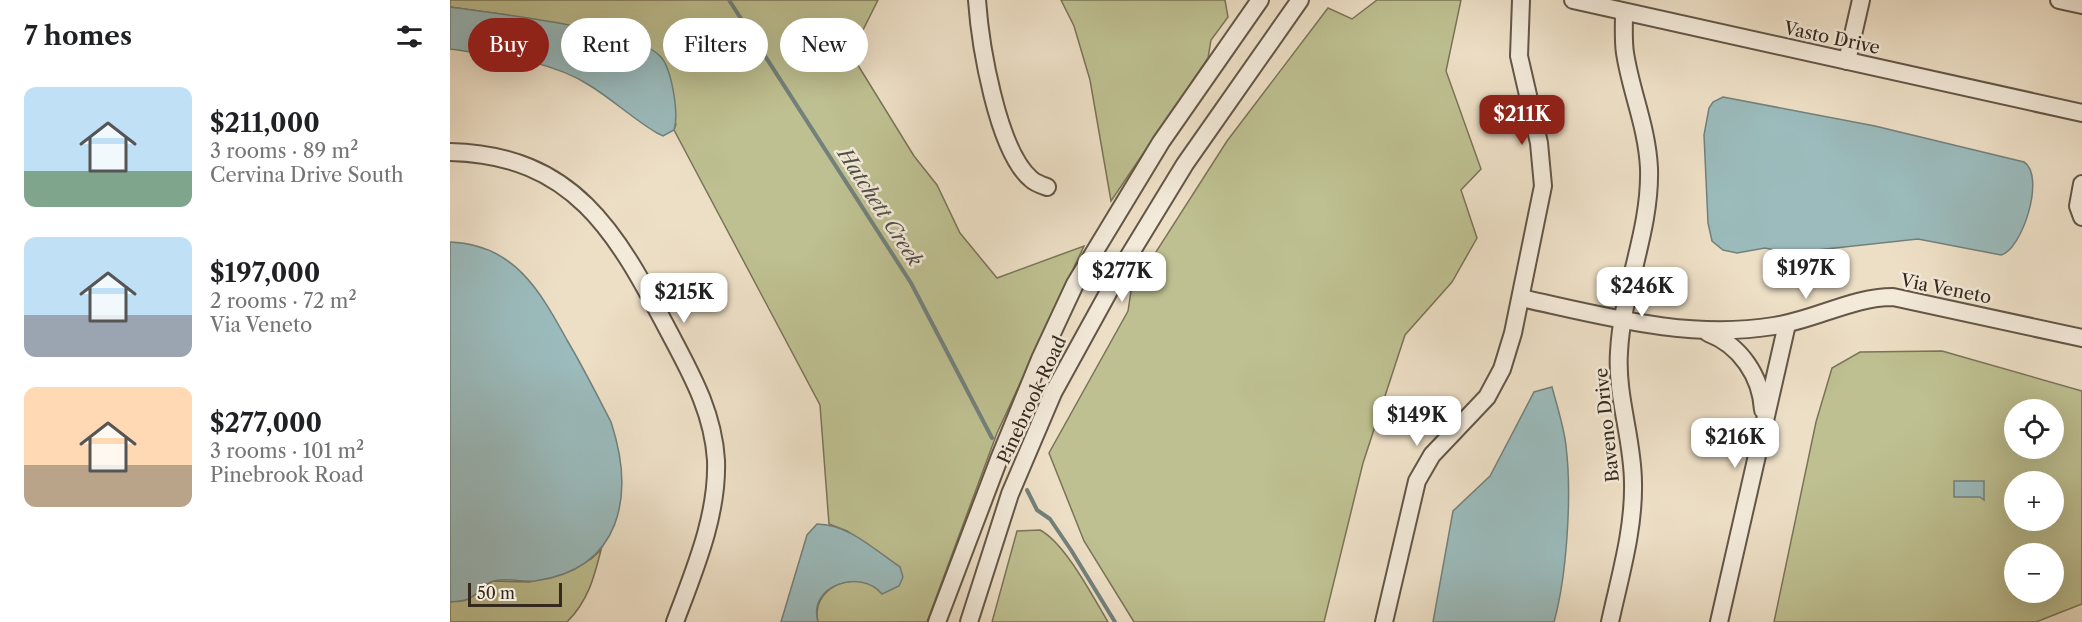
<!DOCTYPE html>
<meta charset="utf-8">
<style>
body{margin:0;font-family:"Libre Caslon Text",serif;background:#f6f6f6;color:#202124;height:100vh;display:flex;flex-direction:column;font-size:22px;white-space:nowrap}
*{box-sizing:border-box;margin:0}
p{font-size:20px;color:#757577}
.icon{flex:none;width:33px;height:33px;fill:none;stroke:currentColor;stroke-width:2;stroke-linecap:round;stroke-linejoin:round}
.map{position:relative;flex:1;overflow:hidden}
.sheet{display:flex;flex-direction:column;background:#fff;width:450px}
.sheet>*{flex:none}
.top-card{position:absolute;left:18px;top:18px;width:570px;height:54px;display:flex;gap:12px}
.tools{position:absolute;left:1554px;top:399px;display:grid;gap:12px}
.tools a{display:grid;place-items:center;width:60px;height:60px;border-radius:50%;background:#fff;box-shadow:0 6px 24px #0002;font-size:30px}
.scale{position:absolute;left:18px;bottom:15px;width:94px;box-sizing:border-box;padding-left:6px;border:3px solid #35291d;border-top:0;font-size:16px;line-height:21px;white-space:nowrap;color:#35291d;-webkit-text-stroke:4px #f3eada;paint-order:stroke}
.price{position:absolute;translate:-50% -51px;padding:0 14px;border-radius:12px;background:#fff;color:#222;font-size:20px;line-height:39px;filter:drop-shadow(0 2px 3px #0008)}
.price::after{content:'';position:absolute;left:50%;top:36px;width:18px;height:14px;margin-left:-9px;background:inherit;clip-path:polygon(0 0,100% 0,50% 100%)}
.price.current{background:#8f2418;color:#fff}
ul{padding:0;list-style:none}
li{display:flex;align-items:center;gap:18px;height:150px;padding:0 24px}
li span{display:grid;place-items:center;flex:none;width:168px;height:120px;border-radius:12px;color:#555}
li>.icon{margin-inline-start:auto}
span .icon{width:72px;height:72px;fill:#fffc;stroke-width:1}
li b{font-size:26px}
h2{display:flex;justify-content:space-between;align-items:center;height:72px;padding:0 24px;font-size:26px}
.chip{padding:0 21px;border-radius:27px;background:#fff;box-shadow:0 6px 24px #0002;font-size:21px;line-height:54px}
.chip.current{background:#8f2418;color:#fff}
main{display:flex;flex:1;min-height:0}
.map>svg:first-child{display:block}
</style>
<main>
<section class="sheet">
<h2>7 homes<svg class="icon" aria-label="filters" viewBox="0 0 24 24"><path d="M4 7h16M4 17h16"/><circle cx="9" cy="7" r="2"/><circle cx="15" cy="17" r="2"/></svg></h2>
<ul>
<li><span style="background:linear-gradient(#bfe0f5 70%,#7fa58c 0)"><svg class="icon" aria-label="home" viewBox="0 0 24 24"><path d="M3 11l9-7 9 7M6 9v11h12V9"/></svg></span><div><b>$211,000</b><p>3 rooms · 89 m²</p><p>Cervina Drive South</p></div></li>
<li><span style="background:linear-gradient(#bfe0f5 65%,#9aa5b1 0)"><svg class="icon" aria-label="home" viewBox="0 0 24 24"><path d="M3 11l9-7 9 7M6 9v11h12V9"/></svg></span><div><b>$197,000</b><p>2 rooms · 72 m²</p><p>Via Veneto</p></div></li>
<li><span style="background:linear-gradient(#ffd9b3 65%,#b9a48a 0)"><svg class="icon" aria-label="home" viewBox="0 0 24 24"><path d="M3 11l9-7 9 7M6 9v11h12V9"/></svg></span><div><b>$277,000</b><p>3 rooms · 101 m²</p><p>Pinebrook Road</p></div></li>
</ul>
</section>
<div class="map">
<svg width="1632" height="622" viewBox="0 0 1632 622">
<rect width="100%" height="100%" fill="#eddfc6"/>
<filter id="stains"><feTurbulence type="fractalNoise" baseFrequency=".00333" numOctaves="4"/><feColorMatrix values="0 0 0 0 .2 0 0 0 0 .09 0 0 0 0 .02 0 0 0 .5 -.17"/></filter>
<radialGradient id="worn" r=".72"><stop offset=".6" stop-color="#630" stop-opacity="0"/><stop offset="1" stop-color="#630" stop-opacity=".3"/></radialGradient>
<!-- green -->
<g fill="#bec091" stroke="#7a7457" stroke-width="1.5" fill-rule="evenodd">
<path d="M0,0H428L413,30L406,62L464,156L487,185L510,233L547,278L634,246L547,433L477,622H368C360,589 403,569 428,589L450,567L397,531L379,524L370,405L224,130L226,124L57,15L0,7Z"/>
<path d="M611,0H775L778,17L761,40L758,58L661,201L640,80L624,26Z"/>
<path d="M927,0H1011L996,71L1031,169L1011,190L1027,238L1002,282L955,335L913,463L874,622H684L634,541L599,453L678,311L681,291L777,141L878,8L902,19Z"/>
<path d="M1492,351L1632,391V604L1586,622H1324L1366,422L1382,368L1410,352ZM1564,410H1604V448H1564ZM1564,482H1604V520H1564ZM1564,554H1604V592H1564Z"/>
<path d="M590,530C615,543 643,597 658,622H542L567,531Z"/>
<path d="M151,550C144,578 138,601 117,622H0V602L25,595L42,581L80,582L141,559Z"/>
</g>
<!-- water -->
<g fill="#9bbbbc" stroke="#72817c" stroke-width="1.5">
<path d="M0,7C42,13 183,28 210,56C222,68 229,114 224,130L213,136L207,133C183,119 162,99 139,85C98,59 47,56 0,49Z"/>
<path d="M1273,97L1425,126L1574,162C1596,176 1572,250 1551,255L1468,239L1339,253L1315,248L1287,253L1273,250L1262,241L1258,223L1254,135L1259,108L1263,102Z"/>
<path d="M0,242C64,244 90,291 117,340C133,367 147,395 161,422C185,495 172,569 85,581C72,583 58,577 44,581C33,583 28,595 18,599C12,602 6,601 0,602Z"/>
<path d="M1102,387C1107,406 1114,427 1116,446C1122,495 1117,575 1104,622H983L1003,511L1040,476L1084,392Z"/>
<path d="M1504,481H1534V500L1530,497H1504Z"/>
<path d="M367,524C398,524 425,550 450,567L453,577L449,586L432,594C411,568 357,585 368,622H331L357,535Z"/>
</g>
<g fill="none" stroke-linecap="round" stroke-linejoin="round">
<!-- stream -->
<g stroke="#72817c" stroke-width="4">
<path d="M279,0L461,283L542,438"/>
<path d="M577,490L587,510L600,519L621,550L665,622"/>
</g>
<defs>
<g id="minor">
<path d="M527,0C530,43 547,150 581,179C585,183 591,185 597,187"/>
<path d="M1123,0L1632,113"/>
<path d="M1609,0L1632,5"/>
<path d="M1397,61L1411,0"/>
<path d="M0,152C124,155 166,232 218,330C240,372 263,411 266,460C268,516 244,571 225,622"/>
<path d="M1632,184L1628,206L1632,217"/>
<path d="M1071,298C1154,316 1238,340 1324,326C1365,320 1402,297 1443,297L1632,338"/>
<path d="M1258,333C1290,345 1311,376 1313,410"/>
<path d="M487,622L549,459L590,359L625,284L711,142L810,0"/>
<path d="M519,622L560,494L603,393L674,264L735,164L850,0"/>
<path d="M934,622L967,481L982,455L1037,397L1052,369L1063,333L1093,186L1089,143L1069,56L1071,0"/>
<path d="M1160,622C1170,576 1184,530 1183,483C1183,439 1166,397 1169,352C1172,290 1201,231 1199,168C1197,127 1181,92 1175,53C1173,39 1174,25 1174,12"/>
<path d="M1269,622L1337,324"/>
</g>
</defs>
<!-- minor casing -->
<use href="#minor" stroke="#635647" stroke-width="20"/>
<!-- minor -->
<use href="#minor" stroke="#f3eada" stroke-width="16"/>
</g>
<g text-anchor="middle" stroke-width="5" stroke-linejoin="round" paint-order="stroke">
<!-- street labels -->
<g font-size="18" fill="#35291d" stroke="#f3eada">
<text transform="translate(1382 38) rotate(12)" y="6">Vasto Drive</text>
<text transform="translate(1496 289) rotate(11)" y="6">Via Veneto</text>
<text transform="translate(582 400) rotate(-65)" y="6">Pinebrook Road</text>
<text transform="translate(1157 425) rotate(-96)" y="6">Baveno Drive</text>
</g>
<!-- water labels -->
<g font-size="20" font-style="italic" fill="#4e4e45" stroke="#f3eada">
<text transform="translate(430 207) rotate(57)" y="7">Hatchett Creek</text>
</g>
</g>
<rect width="100%" height="100%" filter="url(#stains)"/>
<rect width="100%" height="100%" fill="url(#worn)"/>
</svg>
<div class="tools">
<a><svg class="icon" aria-label="locate" viewBox="0 0 24 24"><circle cx="12" cy="12" r="6"/><path d="M12 2v4M12 18v4M2 12h4M18 12h4"/></svg></a>
<a>+</a>
<a>−</a>
</div>
<div class="scale">50 m</div>
<b class="price current" style="left:1072px;top:146px">$211K</b>
<b class="price" style="left:1356px;top:300px">$197K</b>
<b class="price" style="left:672px;top:303px">$277K</b>
<b class="price" style="left:1192px;top:318px">$246K</b>
<b class="price" style="left:234px;top:324px">$215K</b>
<b class="price" style="left:967px;top:447px">$149K</b>
<b class="price" style="left:1285px;top:469px">$216K</b>
<div class="top-card">
<a class="chip current">Buy</a>
<a class="chip">Rent</a>
<a class="chip">Filters</a>
<a class="chip">New</a>
</div>
</div>
</main>
